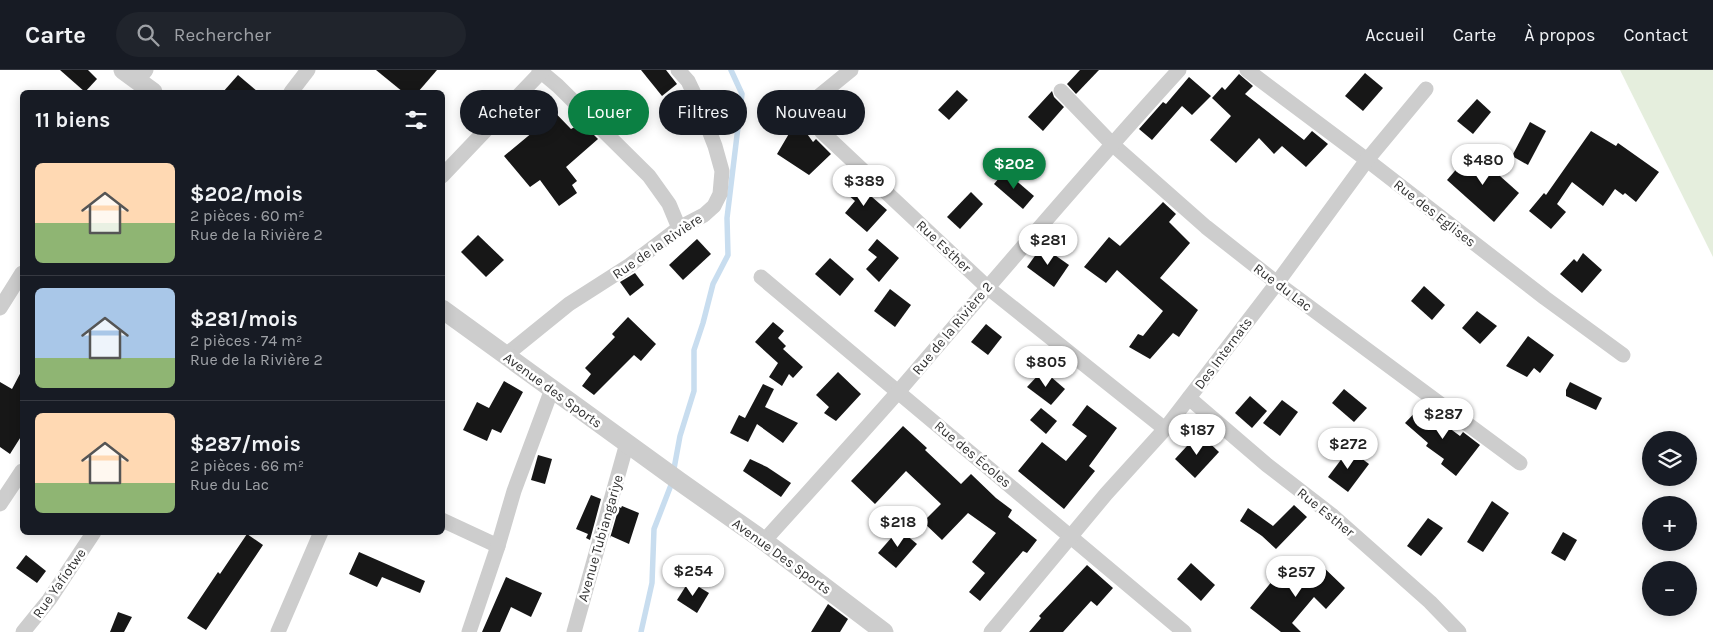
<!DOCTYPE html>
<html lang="fr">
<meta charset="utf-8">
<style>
body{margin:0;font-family:Karla,sans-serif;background:#20242c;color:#f1f3f6;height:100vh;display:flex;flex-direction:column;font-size:19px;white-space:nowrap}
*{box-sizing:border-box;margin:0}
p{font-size:16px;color:#9ea1a6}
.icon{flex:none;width:28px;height:28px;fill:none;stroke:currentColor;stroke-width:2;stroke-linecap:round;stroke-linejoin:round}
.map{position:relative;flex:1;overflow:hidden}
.drawer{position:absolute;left:20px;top:20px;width:425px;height:445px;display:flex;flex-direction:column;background:#171b24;border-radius:8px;box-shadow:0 2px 12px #0003}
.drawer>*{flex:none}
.banner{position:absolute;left:460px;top:20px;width:475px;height:45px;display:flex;gap:10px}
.buttons{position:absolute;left:1642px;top:361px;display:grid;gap:10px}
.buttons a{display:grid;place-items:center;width:55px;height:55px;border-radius:50%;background:#171b24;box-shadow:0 2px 12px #0003;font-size:25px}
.price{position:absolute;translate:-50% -42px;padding:0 11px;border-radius:18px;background:#fff;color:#222;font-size:16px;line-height:32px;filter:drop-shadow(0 1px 2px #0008)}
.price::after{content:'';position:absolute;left:50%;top:30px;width:15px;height:11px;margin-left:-8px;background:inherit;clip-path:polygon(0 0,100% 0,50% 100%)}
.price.on{background:#0b8043;color:#fff}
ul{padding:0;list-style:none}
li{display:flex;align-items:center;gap:15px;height:125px;padding:0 15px}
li+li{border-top:1px solid #363941}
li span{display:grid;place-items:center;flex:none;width:140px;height:100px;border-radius:8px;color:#555}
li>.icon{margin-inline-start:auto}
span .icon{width:60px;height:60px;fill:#fffc;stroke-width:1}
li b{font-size:21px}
h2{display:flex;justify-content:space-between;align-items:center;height:60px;padding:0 15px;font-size:21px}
.tag{padding:0 18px;border-radius:22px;background:#171b24;box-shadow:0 2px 12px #0003;font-size:18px;line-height:45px}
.tag.on{background:#0b8043;color:#fff}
header{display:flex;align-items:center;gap:30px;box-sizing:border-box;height:70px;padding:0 25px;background:#171b24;border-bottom:1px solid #363941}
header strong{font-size:24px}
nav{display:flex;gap:28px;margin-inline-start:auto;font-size:18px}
.search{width:350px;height:45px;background:#20242c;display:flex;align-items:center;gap:12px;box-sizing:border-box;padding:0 18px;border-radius:28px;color:#9ea1a6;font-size:19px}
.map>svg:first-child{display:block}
</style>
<header>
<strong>Carte</strong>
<div class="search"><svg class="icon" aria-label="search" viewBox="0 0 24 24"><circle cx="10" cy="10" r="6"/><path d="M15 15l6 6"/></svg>Rechercher</div>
<nav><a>Accueil</a><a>Carte</a><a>À propos</a><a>Contact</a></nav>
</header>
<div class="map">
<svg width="1713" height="562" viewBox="0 0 1713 562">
<rect width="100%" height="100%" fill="#fff"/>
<!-- green -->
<path fill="#e5eedd" d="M1620,0H1713V187Z"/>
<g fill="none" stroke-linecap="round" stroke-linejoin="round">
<!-- stream -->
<path stroke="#c8ddef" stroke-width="5.5" d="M641,562L652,513L654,459L671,415L680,366L694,321V280L703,253L713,214L728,185L727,148L742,24L731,0"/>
</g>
<!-- building -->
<g fill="#171717">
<path d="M60,0H88L97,9L85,22Z"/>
<path d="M376,0H437L418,22H403Z"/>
<path d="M641,0H666L677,14L662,26Z"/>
<path d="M1080,0H1099L1076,24L1067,14Z"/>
<path d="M1365,3L1383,18L1363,41L1345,26Z"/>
<path d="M1239,4L1253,16L1245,24L1304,70L1312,61L1328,74L1306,97L1282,76L1274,84L1259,68L1236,93L1210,70L1231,46L1212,28L1222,17L1225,20Z"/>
<path d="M238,5L258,22H223Z"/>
<path d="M1189,7L1211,26L1192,45L1182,36L1152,70L1139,59L1163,32L1166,34Z"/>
<path d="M957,20L968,30L949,50L938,40Z"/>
<path d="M1052,21L1054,27L1064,37L1043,61L1028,47Z"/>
<path d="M617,23L632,40L612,57L596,40Z"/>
<path d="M539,26L571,59L582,53L598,69L566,97L577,111L572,115L577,123L559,136L540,110L530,117L504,86L539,57L523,41Z"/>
<path d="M1477,29L1491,42L1473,64L1457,51Z"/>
<path d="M797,50L813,72L816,69L831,84L809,105L777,84Z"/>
<path d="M1530,52L1546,61L1528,95L1512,86Z"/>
<path d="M1591,61L1616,76L1618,73L1659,102L1636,132L1625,123L1623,125L1615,119L1603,136L1572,112L1557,134L1566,142L1551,159L1529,141L1544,123L1546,125Z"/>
<path d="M1472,81L1519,123L1494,152L1447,110Z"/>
<path d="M1005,101L1034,126L1023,139L994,114Z"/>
<path d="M858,110L875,124L872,127L887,140L867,162L845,143L855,131L846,123Z"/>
<path d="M971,122L983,134L960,159L947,147Z"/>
<path d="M1163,132L1176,144L1169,152L1190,173L1160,208L1198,240L1179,267L1173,263L1150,289L1129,277L1138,264L1143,266L1163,241L1117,200L1106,213L1084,197L1109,167L1120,176Z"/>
<path d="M478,165L504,190L486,207L461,182Z"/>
<path d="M697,169L711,184L683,210L669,195Z"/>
<path d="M877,169L899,188L879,212L866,199L877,187L868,180Z"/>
<path d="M1042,176L1069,195L1054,217L1027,197Z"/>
<path d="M1583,183L1602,200L1582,223L1560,204L1574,189L1577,192Z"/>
<path d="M830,188L854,209L840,226L815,204Z"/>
<path d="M635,203L644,215L630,226L620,212Z"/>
<path d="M1424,216L1445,235L1432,250L1411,231Z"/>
<path d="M890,219L911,235L895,257L874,241Z"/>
<path d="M1477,241L1497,256L1480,274L1462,258Z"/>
<path d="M628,247L656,274L641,291L634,285L594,325L582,316L591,304L585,298L615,267L612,264Z"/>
<path d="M773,252L784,261L778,268L786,276L783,279L803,297L793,308L789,304L782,316L769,307L778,293L755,272Z"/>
<path d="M986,254L1002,267L988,285L971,272Z"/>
<path d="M1528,266L1554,285L1540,303L1534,298L1527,307L1506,296Z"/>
<path d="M22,300V365L10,384L0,377V312L12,319Z"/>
<path d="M1043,300L1065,319L1051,335L1027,317Z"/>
<path d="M838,302L861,324L836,351L824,343L829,337L816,325Z"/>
<path d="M504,311L523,322L501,363L492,359L487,371L463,360L477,332L489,338Z"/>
<path d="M1570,312L1602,328L1596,340L1566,326V320Z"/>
<path d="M763,314L774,319L765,337L798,353L783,373L757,354L748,372L730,363L739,345L745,348Z"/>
<path d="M1344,319L1367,338L1354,352L1332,333Z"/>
<path d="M1250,326L1267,341L1252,358L1235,343Z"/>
<path d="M1282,330L1298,342L1280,366L1263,353Z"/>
<path d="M1423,334L1434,345L1433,346L1460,366L1463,362L1480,375L1456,406L1441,394L1444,389L1426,376L1428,373L1405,353Z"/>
<path d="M1087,335L1117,358L1089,396L1095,401L1064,439L1018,401L1042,372L1066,391L1087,366L1072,355Z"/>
<path d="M1041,338L1057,351L1046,364L1030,350Z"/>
<path d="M903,356L927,378L925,380L961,414L971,404L996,428L1012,440L1008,447L1037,470L1027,483L1023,481L980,531L969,522L985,503L972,492L996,463L968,443L942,470L923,452L941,434L906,401L875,434L851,411Z"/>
<path d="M1199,363L1219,382L1195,408L1175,389Z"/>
<path d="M1349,379L1369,394L1348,422L1328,407Z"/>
<path d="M538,385L552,389L545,414L531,410Z"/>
<path d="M750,389L767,397L791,413L781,427L743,401Z"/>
<path d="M591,425L601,429L590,470L586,468L588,464L576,459Z"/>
<path d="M1492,431L1509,443L1483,482L1467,472Z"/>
<path d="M1294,435L1307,447L1276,479L1262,466L1240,451L1248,438L1273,456Z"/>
<path d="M622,436L639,443L629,474L611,466L610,468L619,437L621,438Z"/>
<path d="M1428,448L1443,458L1421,486L1407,476Z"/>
<path d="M899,459L917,474L896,498L878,483Z"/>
<path d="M1563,462L1577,470L1565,491L1551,483Z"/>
<path d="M247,464L263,475L206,560L187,548L218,502L220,504Z"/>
<path d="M359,482L425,511L420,523L382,507L377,517L349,504Z"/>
<path d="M26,485L46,501L37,513L16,498Z"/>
<path d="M1191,493L1215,515L1201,531L1177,509Z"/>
<path d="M1319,493L1345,518L1326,539L1314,527L1292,553L1301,562H1281L1250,538L1278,504L1295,518Z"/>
<path d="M1087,495L1113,518L1097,536L1091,531L1063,562H1029L1041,548L1039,546Z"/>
<path d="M506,507L542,523L531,547L511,537L500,562H482Z"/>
<path d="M689,511L709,523L697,543L677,530Z"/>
<path d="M828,534L848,549L840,562H811Z"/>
<path d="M118,542L132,547L124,562H110Z"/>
</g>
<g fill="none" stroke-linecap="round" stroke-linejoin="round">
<!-- minor -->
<g stroke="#cdcdcd" stroke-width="15">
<path d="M539,0L558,16L649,106L669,134L679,158"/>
<path d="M851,0L819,26L811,36L810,47L822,62L987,217L1165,359"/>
<path d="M1247,0L1367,90L1545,228L1623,285"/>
<path d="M137,11L146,0"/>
<path d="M1061,21L1112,74L1206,157L1277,213L1520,393"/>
<path d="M291,22L308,0"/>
<path d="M442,106L543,0"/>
<path d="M761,207L1184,562"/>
<path d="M0,238L22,203"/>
<path d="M506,285L569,234L630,195L679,158L704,145L714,136L720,124L722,101L715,76L698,32L688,11L678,0"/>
<path d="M1189,328L1267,395L1333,446L1430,532L1459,562"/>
<path d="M0,434L22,401"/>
<path d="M442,450L498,476L514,421L552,319"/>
<path d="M764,471C809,421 854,372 898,322C991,214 1083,105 1179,0"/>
<path d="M23,562L49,530L94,462"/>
<path d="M278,562L321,462"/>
<path d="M469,562L498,476"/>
<path d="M574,562L627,373"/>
<path d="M991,562L1106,424L1165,359L1277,213L1367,90L1426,19"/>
</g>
<!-- tertiary -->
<g stroke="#cdcdcd" stroke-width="19">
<path d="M123,0L153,22"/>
<path d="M442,239L679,411L764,471L884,562"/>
</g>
</g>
<g text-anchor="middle" stroke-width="5" stroke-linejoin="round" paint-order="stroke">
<!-- street labels -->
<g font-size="14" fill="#303030" stroke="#fff">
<text transform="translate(1435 143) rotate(38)" y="5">Rue des Eglises</text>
<text transform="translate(657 176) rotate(-34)" y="5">Rue de la Rivière</text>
<text transform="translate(944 176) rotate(43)" y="5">Rue Esther</text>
<text transform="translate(1283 217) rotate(37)" y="5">Rue du Lac</text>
<text transform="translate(952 258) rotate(-50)" y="5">Rue de la Rivière 2</text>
<text transform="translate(1223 283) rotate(-53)" y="5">Des Internats</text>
<text transform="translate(553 320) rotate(36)" y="5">Avenue des Sports</text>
<text transform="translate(973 384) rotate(40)" y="5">Rue des Écoles</text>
<text transform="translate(1326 442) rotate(39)" y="5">Rue Esther</text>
<text transform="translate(600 468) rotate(-74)" y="5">Avenue Tubiangariye</text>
<text transform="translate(782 486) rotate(36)" y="5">Avenue Des Sports</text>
<text transform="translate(59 513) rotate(-55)" y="5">Rue Yafiotwe</text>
</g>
</g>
</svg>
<div class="buttons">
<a><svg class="icon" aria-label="layers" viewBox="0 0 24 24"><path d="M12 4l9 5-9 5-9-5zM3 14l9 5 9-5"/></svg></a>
<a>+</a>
<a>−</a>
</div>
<b class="price" style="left:1483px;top:116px">$480</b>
<b class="price on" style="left:1014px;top:120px">$202</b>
<b class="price" style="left:864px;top:137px">$389</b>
<b class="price" style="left:1048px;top:196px">$281</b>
<b class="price" style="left:1046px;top:318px">$805</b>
<b class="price" style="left:1443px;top:370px">$287</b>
<b class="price" style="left:1197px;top:386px">$187</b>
<b class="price" style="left:1348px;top:400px">$272</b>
<b class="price" style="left:898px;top:478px">$218</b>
<b class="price" style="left:693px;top:527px">$254</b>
<b class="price" style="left:1296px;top:528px">$257</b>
<div class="banner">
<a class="tag">Acheter</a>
<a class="tag on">Louer</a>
<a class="tag">Filtres</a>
<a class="tag">Nouveau</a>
</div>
<section class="drawer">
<h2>11 biens<svg class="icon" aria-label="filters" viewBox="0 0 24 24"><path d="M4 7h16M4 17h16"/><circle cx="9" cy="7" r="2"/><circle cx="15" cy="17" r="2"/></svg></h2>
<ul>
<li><span style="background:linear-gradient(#ffd9b3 60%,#8fb573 0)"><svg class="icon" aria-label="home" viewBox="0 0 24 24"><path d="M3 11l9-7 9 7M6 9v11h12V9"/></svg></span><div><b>$202/mois</b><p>2 pièces · 60 m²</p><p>Rue de la Rivière 2</p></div></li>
<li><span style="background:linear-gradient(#a9c7e8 70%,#8fb573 0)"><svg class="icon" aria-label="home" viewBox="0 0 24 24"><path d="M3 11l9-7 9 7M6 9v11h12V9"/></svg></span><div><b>$281/mois</b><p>2 pièces · 74 m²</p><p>Rue de la Rivière 2</p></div></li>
<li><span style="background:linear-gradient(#ffd9b3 70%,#8fb573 0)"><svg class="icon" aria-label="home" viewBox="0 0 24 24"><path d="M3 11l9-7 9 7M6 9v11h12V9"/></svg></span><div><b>$287/mois</b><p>2 pièces · 66 m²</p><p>Rue du Lac</p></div></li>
</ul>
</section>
</div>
